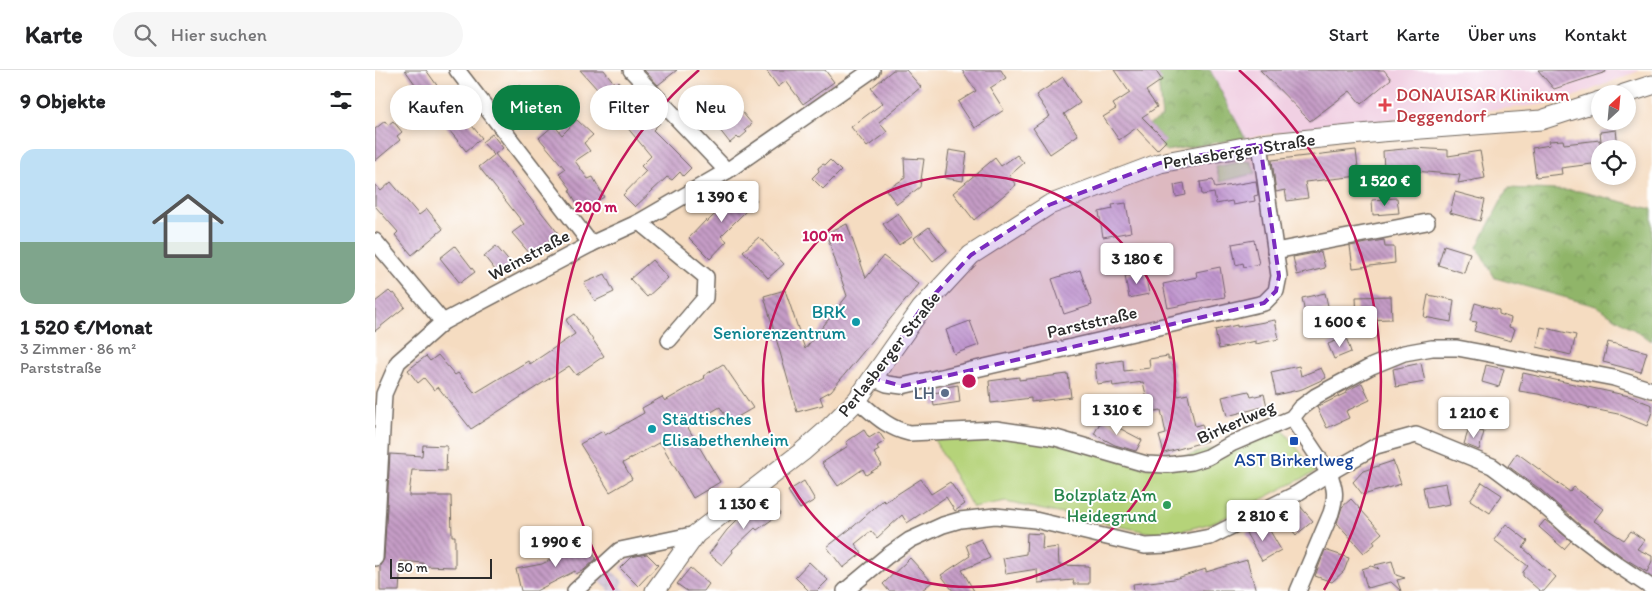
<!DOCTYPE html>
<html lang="de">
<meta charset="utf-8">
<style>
body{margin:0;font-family:Itim,sans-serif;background:#f6f6f6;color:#202124;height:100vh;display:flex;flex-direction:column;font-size:19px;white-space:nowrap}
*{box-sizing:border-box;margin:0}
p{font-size:16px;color:#757577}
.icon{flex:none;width:28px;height:28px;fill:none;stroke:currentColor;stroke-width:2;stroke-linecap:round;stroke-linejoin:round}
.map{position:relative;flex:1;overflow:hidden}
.details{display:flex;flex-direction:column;background:#fff;width:375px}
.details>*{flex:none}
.top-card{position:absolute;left:15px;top:15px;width:475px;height:45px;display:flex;gap:10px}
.needle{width:32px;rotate:26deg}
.buttons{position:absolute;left:1216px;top:15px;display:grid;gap:10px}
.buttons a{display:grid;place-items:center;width:45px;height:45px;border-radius:50%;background:#fff;box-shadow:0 2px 8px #0003;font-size:25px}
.scale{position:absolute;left:15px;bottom:12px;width:102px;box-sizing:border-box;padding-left:5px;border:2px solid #2b2b2b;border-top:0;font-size:14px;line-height:18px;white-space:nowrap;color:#2b2b2b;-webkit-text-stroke:4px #fff;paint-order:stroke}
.price{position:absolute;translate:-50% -42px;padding:0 11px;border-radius:5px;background:#fff;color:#222;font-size:16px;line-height:32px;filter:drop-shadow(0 1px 2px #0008)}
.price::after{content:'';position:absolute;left:50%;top:30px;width:15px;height:11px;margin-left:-8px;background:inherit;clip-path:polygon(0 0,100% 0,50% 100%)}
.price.current{background:#0b8043;color:#fff}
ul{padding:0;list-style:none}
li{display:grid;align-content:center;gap:10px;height:265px;padding:0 20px}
li span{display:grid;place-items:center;height:155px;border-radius:15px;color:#555}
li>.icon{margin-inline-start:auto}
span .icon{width:90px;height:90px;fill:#fffc;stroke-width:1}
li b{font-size:21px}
h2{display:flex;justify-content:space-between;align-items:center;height:60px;padding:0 20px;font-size:21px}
.chip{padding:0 18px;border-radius:22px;background:#fff;box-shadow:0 2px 8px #0003;font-size:18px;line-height:45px}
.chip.current{background:#0b8043;color:#fff}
header{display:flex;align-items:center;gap:30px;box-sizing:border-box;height:70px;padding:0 25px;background:#fff;border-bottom:1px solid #e0e0e0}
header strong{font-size:24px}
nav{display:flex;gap:28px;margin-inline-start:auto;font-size:18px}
.search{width:350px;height:45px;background:#f6f6f6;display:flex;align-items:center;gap:12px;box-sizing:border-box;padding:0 18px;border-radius:28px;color:#757577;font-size:19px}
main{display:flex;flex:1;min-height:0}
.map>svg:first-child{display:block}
</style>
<header>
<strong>Karte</strong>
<div class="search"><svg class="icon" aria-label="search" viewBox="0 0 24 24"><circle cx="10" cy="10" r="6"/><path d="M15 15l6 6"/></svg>Hier suchen</div>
<nav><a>Start</a><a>Karte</a><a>Über uns</a><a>Kontakt</a></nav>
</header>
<main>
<section class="details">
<h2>9 Objekte<svg class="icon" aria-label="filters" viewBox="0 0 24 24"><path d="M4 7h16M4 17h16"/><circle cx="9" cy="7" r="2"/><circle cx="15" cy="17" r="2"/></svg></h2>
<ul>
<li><span style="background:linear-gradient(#bfe0f5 60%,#7fa58c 0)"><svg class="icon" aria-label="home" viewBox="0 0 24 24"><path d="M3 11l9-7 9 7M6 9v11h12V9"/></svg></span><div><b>1 520 €/Monat</b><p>3 Zimmer · 86 m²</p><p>Parststraße</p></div></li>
</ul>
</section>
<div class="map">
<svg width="1277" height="521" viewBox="0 0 1277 521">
<defs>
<pattern id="industrial-grid" width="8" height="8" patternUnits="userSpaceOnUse" patternTransform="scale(1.25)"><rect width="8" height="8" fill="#cebed1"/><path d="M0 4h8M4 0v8" fill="none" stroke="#b1a3b4"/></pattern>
<pattern id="forest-crowns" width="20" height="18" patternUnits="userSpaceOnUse" patternTransform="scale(1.25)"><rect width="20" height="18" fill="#90b569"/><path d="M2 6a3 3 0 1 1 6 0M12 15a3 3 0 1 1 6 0" fill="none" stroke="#769357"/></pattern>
<pattern id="building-back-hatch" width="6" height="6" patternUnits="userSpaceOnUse" patternTransform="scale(1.25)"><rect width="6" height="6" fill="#c59cc6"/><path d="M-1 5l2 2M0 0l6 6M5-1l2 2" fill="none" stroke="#a07fa1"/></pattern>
</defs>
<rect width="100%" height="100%" fill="#fff"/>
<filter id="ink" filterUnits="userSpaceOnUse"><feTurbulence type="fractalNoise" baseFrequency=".02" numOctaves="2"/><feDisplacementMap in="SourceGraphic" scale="10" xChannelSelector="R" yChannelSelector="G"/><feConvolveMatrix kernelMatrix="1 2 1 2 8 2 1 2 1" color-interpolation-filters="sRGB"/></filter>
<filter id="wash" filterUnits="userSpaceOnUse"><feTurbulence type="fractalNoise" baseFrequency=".0096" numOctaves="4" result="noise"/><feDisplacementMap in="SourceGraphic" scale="20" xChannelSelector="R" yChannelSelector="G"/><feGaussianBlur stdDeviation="1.12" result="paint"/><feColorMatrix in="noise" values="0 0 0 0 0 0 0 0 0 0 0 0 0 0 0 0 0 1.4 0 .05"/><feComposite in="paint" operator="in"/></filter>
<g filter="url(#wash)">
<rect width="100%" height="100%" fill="#f5dcc1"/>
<!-- built -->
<path fill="#f1d0e3" d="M835,0H1266L1183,33L927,59L870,68Z"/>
<!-- industrial -->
<path fill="url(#industrial-grid)" d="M234,498L249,512L246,516L251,521H235L223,510Z"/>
<!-- green -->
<g fill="#b5d379" stroke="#707f52">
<path d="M870,91L876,92L881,103L845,112L841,97Z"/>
<path d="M906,358L941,402L906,419L867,440L837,453L806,461L781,464L631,432L598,438L557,366L616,363L674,371L771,398Z"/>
</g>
<!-- forest -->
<g fill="url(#forest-crowns)" stroke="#5e704a">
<path d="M782,0H835L870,68L790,81L771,56L787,47Z"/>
<path d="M1133,118L1204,121L1277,139V271L1221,236L1120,208L1102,177Z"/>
</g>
<g id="blocks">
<!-- building -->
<g fill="url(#building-back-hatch)">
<path d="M30,0H51L86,49L89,46L107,68L91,81L62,45Z"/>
<path d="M205,0H229L240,14L243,11L264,34L267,32L285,53L278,60L316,98L308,106L305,102L297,110L292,107L260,137L248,125L271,101L266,96L276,86L246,50L248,48Z"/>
<path d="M269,0H302L283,15Z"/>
<path d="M391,0H450L459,12L428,34L411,11L403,17Z"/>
<path d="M518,0H531L546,17L504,52L512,62L492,77L476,57L508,33L496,18Z"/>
<path d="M587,0H626L631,8L615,18L629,40L600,58L583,32L601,21Z"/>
<path d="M739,0H780L787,10L771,21L782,37L767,47L791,71L782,80L761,58L744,70L728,47L741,39L738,34L755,23Z"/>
<path d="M885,0H1009L1016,9L986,34L975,21L935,51Z"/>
<path d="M1163,0H1230L1231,2L1179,19Z"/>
<path d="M688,7L705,33L689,44L703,65L675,84L658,58L675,46L661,25Z"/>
<path d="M145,15L156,27L141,39L131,28Z"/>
<path d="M168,20L180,34L165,48L152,33Z"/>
<path d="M362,36L377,54L370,60L372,62L364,69L362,67L355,73L340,54Z"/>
<path d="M202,50L218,65L209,73L215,81L200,91L213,109L218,107L229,127L206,140L194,120L196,119L184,103L190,99L164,68L179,55L187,65Z"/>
<path d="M10,51L13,55L18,51L27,62L22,66L25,70L0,91V59Z"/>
<path d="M1241,60L1243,76H1239V79H1227L1225,62Z"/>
<path d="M117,64L128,78L120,84L183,163L156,185L137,163L149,154L104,97L119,85L107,72Z"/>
<path d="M1188,70L1189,74L1225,70V93L1186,98L1187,104L1161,107L1157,78L1175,75L1174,71Z"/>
<path d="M1039,78L1073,80V86L1105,81L1110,108L1083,113L1085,105L1040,101L1041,97L1009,100L1008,81Z"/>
<path d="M574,80L592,83L588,111L570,108Z"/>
<path d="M981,80L984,106L930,112L933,128L912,131L910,120L901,122L897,90Z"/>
<path d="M642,85L649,93L634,106L641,115L599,150L578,123L620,88L626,96Z"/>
<path d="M529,88L549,89L545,117L522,134L511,120L530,108Z"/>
<path d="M455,90L466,101L448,119L437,108L444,101L443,98L448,94L450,95Z"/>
<path d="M838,110L840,118L881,111L883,125L879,126L880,131L858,135L857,131L841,134L839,123L827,125L825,112Z"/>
<path d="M16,112L44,145L52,139L68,159L37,185L20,165L23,162L0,136V114L6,121Z"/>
<path d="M809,113L811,125L801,127L799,115Z"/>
<path d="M369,116L382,130L346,166L352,171L335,189L314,168L331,150L332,152Z"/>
<path d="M1080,122L1110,130L1105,151L1075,143Z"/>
<path d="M1022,128L1024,143L998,145L997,130Z"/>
<path d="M751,133L756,162L728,167L724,142L738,139L737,135Z"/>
<path d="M523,143L538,165L524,175L508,154Z"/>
<path d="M472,154L491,208L508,186L544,214L456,321L445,327L448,335L422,342L389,226L410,220L430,279L472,226L451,163Z"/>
<path d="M554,157L572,180L558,191L539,168Z"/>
<path d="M384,167L409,194L393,208L368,181Z"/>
<path d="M879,170L884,194L869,197L868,193L861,195L857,174Z"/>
<path d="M1009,170L1010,177H1019L1020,193L978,198L975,176Z"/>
<path d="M1069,175L1095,183L1089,203L1063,195Z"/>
<path d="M80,176L100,202L85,213L65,188Z"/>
<path d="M121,176L137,195L124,205L109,186Z"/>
<path d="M946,182L950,198L922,205L918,187Z"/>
<path d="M277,190L293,208L272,227L255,209Z"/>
<path d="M845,197L850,227L813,233V234L793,238L788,214L822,207L821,202Z"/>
<path d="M705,200L717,235L689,244L677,209Z"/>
<path d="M770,202L774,224L754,228L750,206Z"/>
<path d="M230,204L239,222L220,231L209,213Z"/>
<path d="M14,221L17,224L19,223L30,237L0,261V232Z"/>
<path d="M950,223L954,240L930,244L927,228Z"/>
<path d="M1053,225L1079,230L1076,252L1049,247Z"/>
<path d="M1016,226L1017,249L982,250L981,227Z"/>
<path d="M1100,233L1124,240V244L1136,248L1134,257L1140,259L1136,271L1099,261L1102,252L1095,251Z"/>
<path d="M200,244L229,286L201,305L194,296L96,359L63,317L59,320L49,308L43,313L33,300L51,286L55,291L63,285L80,305L83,303L100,323L153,291L155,294L200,264L191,250Z"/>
<path d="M900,250L904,269L881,274V271L844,279L840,260L862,255V257Z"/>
<path d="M595,251L604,275L579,284L571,260Z"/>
<path d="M1166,257L1201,265L1196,285L1162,277Z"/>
<path d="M971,267L976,282L959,289L953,274Z"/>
<path d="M1233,272L1272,282L1266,302L1228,292Z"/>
<path d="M793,286V289H797L803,326L813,324L820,356L827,354L832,371L789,383L784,366L791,364L786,340L775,342L768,312L738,316L737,312L722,314L720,294L748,290L749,301L775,298L774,289Z"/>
<path d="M1046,293L1050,312L1021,317L1018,299Z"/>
<path d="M348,294L378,338L354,352L345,337L312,356L345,412L318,428L285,372L248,393L257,409L235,422L205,374L228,361L230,365L269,343L267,338L287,327L290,331L330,308L328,306Z"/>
<path d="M1111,295L1129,299L1124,317L1107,312Z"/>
<path d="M924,296L926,306L946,298L951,308L927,319L901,325L896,302Z"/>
<path d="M1148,303L1254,326L1277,335V342L1272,356L1243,344L1213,338V337L1163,324L1144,321Z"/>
<path d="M693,304L696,327L656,332V328L616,333L614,311L644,307V310Z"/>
<path d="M987,313L995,330L971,341L974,348L952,358L942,337L971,323V321Z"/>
<path d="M583,315L585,332L559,336L557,323L572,321L571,317Z"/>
<path d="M874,321L876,327L889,324L892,336L852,346L847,327Z"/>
<path d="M727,349L767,370L761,381L740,375L719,364Z"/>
<path d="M1094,358L1109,362L1104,380L1089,374Z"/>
<path d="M489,360L494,368L504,362L510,371L502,376L504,380L499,383L507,395L491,405L488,399L463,416L447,393L473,376L471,372Z"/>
<path d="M48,375L72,376L71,401L37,400L34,424V426H76L77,466H80V497L48,496V493L26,491L24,521H5V495L9,489L15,384L47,386Z"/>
<path d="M1142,383L1195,422L1199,417L1228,439L1219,451L1249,470L1256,461L1269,470L1262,479L1277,486V491L1272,502L1249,488L1206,456L1166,420L1133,396Z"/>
<path d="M1018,391L1026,414L988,425L978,412L988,401Z"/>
<path d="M546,409L556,424L575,412L590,434L580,441L571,427L532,453L527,445L502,468L496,461L480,474L487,483L468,498L452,477L479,456L508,430L510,432Z"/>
<path d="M429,411L440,430L425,439L413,421Z"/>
<path d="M1107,412L1127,425L1115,443L1095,430Z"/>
<path d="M1071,413L1075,434L1052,438L1048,417Z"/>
<path d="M393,428L405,444L382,460L380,458L357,480L358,482L347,495L334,484L352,460L363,449Z"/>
<path d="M976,429L1007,463L998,471L1000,474L989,483L962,453L967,437Z"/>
<path d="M924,435L938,451L921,465L907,448Z"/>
<path d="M1170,450L1196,471L1189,479L1164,457Z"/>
<path d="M890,452L906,480L887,491L871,463Z"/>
<path d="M1131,454L1153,471L1148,478L1181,507L1169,521H1165L1148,506V502L1153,496L1119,470Z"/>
<path d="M652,463L668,464L667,479L683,477L684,495L714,496V514H698L699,510L663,513L662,499L631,504L628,488L651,484Z"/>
<path d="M606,469L615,488L587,500L599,521H578L566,505L595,486L591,475Z"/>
<path d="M212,471L221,489L209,500L201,504L200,501L161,521H146L141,499L167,494Z"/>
<path d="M950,480L974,488L969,501L957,512L940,506Z"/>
<path d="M272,484L283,495L263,516L245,498L256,487Z"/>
<path d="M535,488L557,512L546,521H514L508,514Z"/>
<path d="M872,490L881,521H759L758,514L799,509L831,499V502Z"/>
<path d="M1017,491L1021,505L1030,508L1022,510L1026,521L1016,512L992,518L987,499L996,496L1004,499L1000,495Z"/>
<path d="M434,492L453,510L442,521H434L420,507Z"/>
<path d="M315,498L334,514L329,521H312L302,514Z"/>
</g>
</g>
</g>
<g filter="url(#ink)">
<use href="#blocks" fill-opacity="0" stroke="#726960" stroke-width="1"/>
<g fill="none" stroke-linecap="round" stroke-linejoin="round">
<defs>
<g id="minor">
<path d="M82,0L216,174"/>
<path d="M256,0L352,101"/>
<path d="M264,152L331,207L330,228L294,270"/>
<path d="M0,171L68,252"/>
<path d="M900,181L1052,152"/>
<path d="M498,308L512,314L527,316L889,233L901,221L904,206L885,74"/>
<path d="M482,330C499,344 512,358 534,363L621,359L681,368L771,394L792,395L817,392L833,387L858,373L917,348L925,338L941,326L997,296L1029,283L1057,278H1082L1109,283L1239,308L1277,320"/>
<path d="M917,348L954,403L1001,376L1041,365L1117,396L1160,428L1200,463L1244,496L1277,518"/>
<path d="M0,488L9,324L23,292L68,252L216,174L264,152L352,101L497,0"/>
<path d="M200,521L245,480L321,464"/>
<path d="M470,521L512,486L535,470L568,455L585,450L620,446L660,450L770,476L793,475L835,467L921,424L954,403C961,420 961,426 956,443L923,521"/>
</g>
<g id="tertiary">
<path d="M1249,24L1277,15"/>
<path d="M280,521L321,464L427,382L451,361L482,330L546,239L596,185L674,135L785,93L885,74L1006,62L1166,50L1225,31"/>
</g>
</defs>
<!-- minor casing -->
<use href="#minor" stroke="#726960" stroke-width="18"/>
<!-- tertiary casing -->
<use href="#tertiary" stroke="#726960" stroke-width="21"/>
<!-- minor -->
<use href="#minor" stroke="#fff" stroke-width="15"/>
<!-- tertiary -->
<use href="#tertiary" stroke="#fff" stroke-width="19"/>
</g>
</g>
<!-- marked area -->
<path fill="#7b2cbf" fill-opacity="0.2" stroke="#7b2cbf" stroke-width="4" stroke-dasharray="10 6" stroke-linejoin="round" d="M885,74L904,206L901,221L889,233L527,316L498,308L546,239L596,185L674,135L785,93Z"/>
<!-- distance rings -->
<g fill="none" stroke="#c2185b" stroke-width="2.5">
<circle cx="594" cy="311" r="206"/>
<path d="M239 520A412 412 0 0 1 324 0M864 0A412 412 0 0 1 949 520"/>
</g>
<!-- markers -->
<path fill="#e0444e" stroke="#fff" stroke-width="2" d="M1007.5 27.5h5v5h5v5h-5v5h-5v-5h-5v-5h5z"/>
<g fill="#0f9aa8" stroke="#fff" stroke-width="2">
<circle cx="481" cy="252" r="5"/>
<circle cx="277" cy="359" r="5"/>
</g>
<circle fill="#5c6f8a" stroke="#fff" stroke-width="2" cx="570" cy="323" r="5"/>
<rect fill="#1a4fb4" stroke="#fff" stroke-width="2" x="914" y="366" width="10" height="10" rx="2.5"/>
<circle fill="#2e9e5b" stroke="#fff" stroke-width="2" cx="792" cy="435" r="5"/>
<g text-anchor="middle" stroke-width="4" stroke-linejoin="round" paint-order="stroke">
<!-- health labels -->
<g font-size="18" fill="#be3a42" stroke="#fff" text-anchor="start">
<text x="1021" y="31">DONAUISAR Klinikum<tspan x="1021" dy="21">Deggendorf</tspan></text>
</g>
<!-- street labels -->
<g font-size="18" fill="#2b2b2b" stroke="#fff">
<text transform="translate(864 81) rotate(-9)" y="6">Perlasberger Straße</text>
<text transform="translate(154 185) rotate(-28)" y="6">Weinstraße</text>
<text transform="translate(717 252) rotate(-13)" y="6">Parststraße</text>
<text transform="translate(514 284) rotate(-52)" y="6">Perlasberger Straße</text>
<text transform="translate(861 352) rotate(-24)" y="6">Birkerlweg</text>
</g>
<!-- culture labels -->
<g font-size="18" fill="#0d838f" stroke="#fff" text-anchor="end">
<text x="471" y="248">BRK<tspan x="471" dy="21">Seniorenzentrum</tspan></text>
<text x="287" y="355" text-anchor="start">Städtisches<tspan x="287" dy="21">Elisabethenheim</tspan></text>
</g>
<!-- service labels -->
<g font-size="18" fill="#4e5e75" stroke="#fff" text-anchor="end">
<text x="560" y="329">LH</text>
</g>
<!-- transit labels -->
<g font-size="18" fill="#164399" stroke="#fff">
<text x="919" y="396">AST Birkerlweg</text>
</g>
<!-- leisure labels -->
<g font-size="18" fill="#27864d" stroke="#fff" text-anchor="end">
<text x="782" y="431">Bolzplatz Am<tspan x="782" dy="21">Heidegrund</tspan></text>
</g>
</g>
<circle cx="594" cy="311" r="8" fill="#c2185b" stroke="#fff" stroke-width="2.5"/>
<g font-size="15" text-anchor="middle" font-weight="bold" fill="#c2185b" stroke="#fff" stroke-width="4" stroke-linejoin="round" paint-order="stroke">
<text x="221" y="142">200 m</text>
<text x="448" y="171">100 m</text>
</g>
</svg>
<div class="buttons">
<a><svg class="needle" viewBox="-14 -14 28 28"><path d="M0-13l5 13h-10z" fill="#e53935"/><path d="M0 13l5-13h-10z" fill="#757577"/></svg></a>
<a><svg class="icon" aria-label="locate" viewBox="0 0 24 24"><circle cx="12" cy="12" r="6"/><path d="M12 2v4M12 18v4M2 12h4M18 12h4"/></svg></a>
</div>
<div class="scale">50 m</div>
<b class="price current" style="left:1010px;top:137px">1 520 €</b>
<b class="price" style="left:347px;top:153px">1 390 €</b>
<b class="price" style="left:762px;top:215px">3 180 €</b>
<b class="price" style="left:965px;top:278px">1 600 €</b>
<b class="price" style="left:742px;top:366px">1 310 €</b>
<b class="price" style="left:1099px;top:369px">1 210 €</b>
<b class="price" style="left:369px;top:460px">1 130 €</b>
<b class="price" style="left:888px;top:472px">2 810 €</b>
<b class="price" style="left:181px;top:498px">1 990 €</b>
<div class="top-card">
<a class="chip">Kaufen</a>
<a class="chip current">Mieten</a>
<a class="chip">Filter</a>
<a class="chip">Neu</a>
</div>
</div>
</main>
